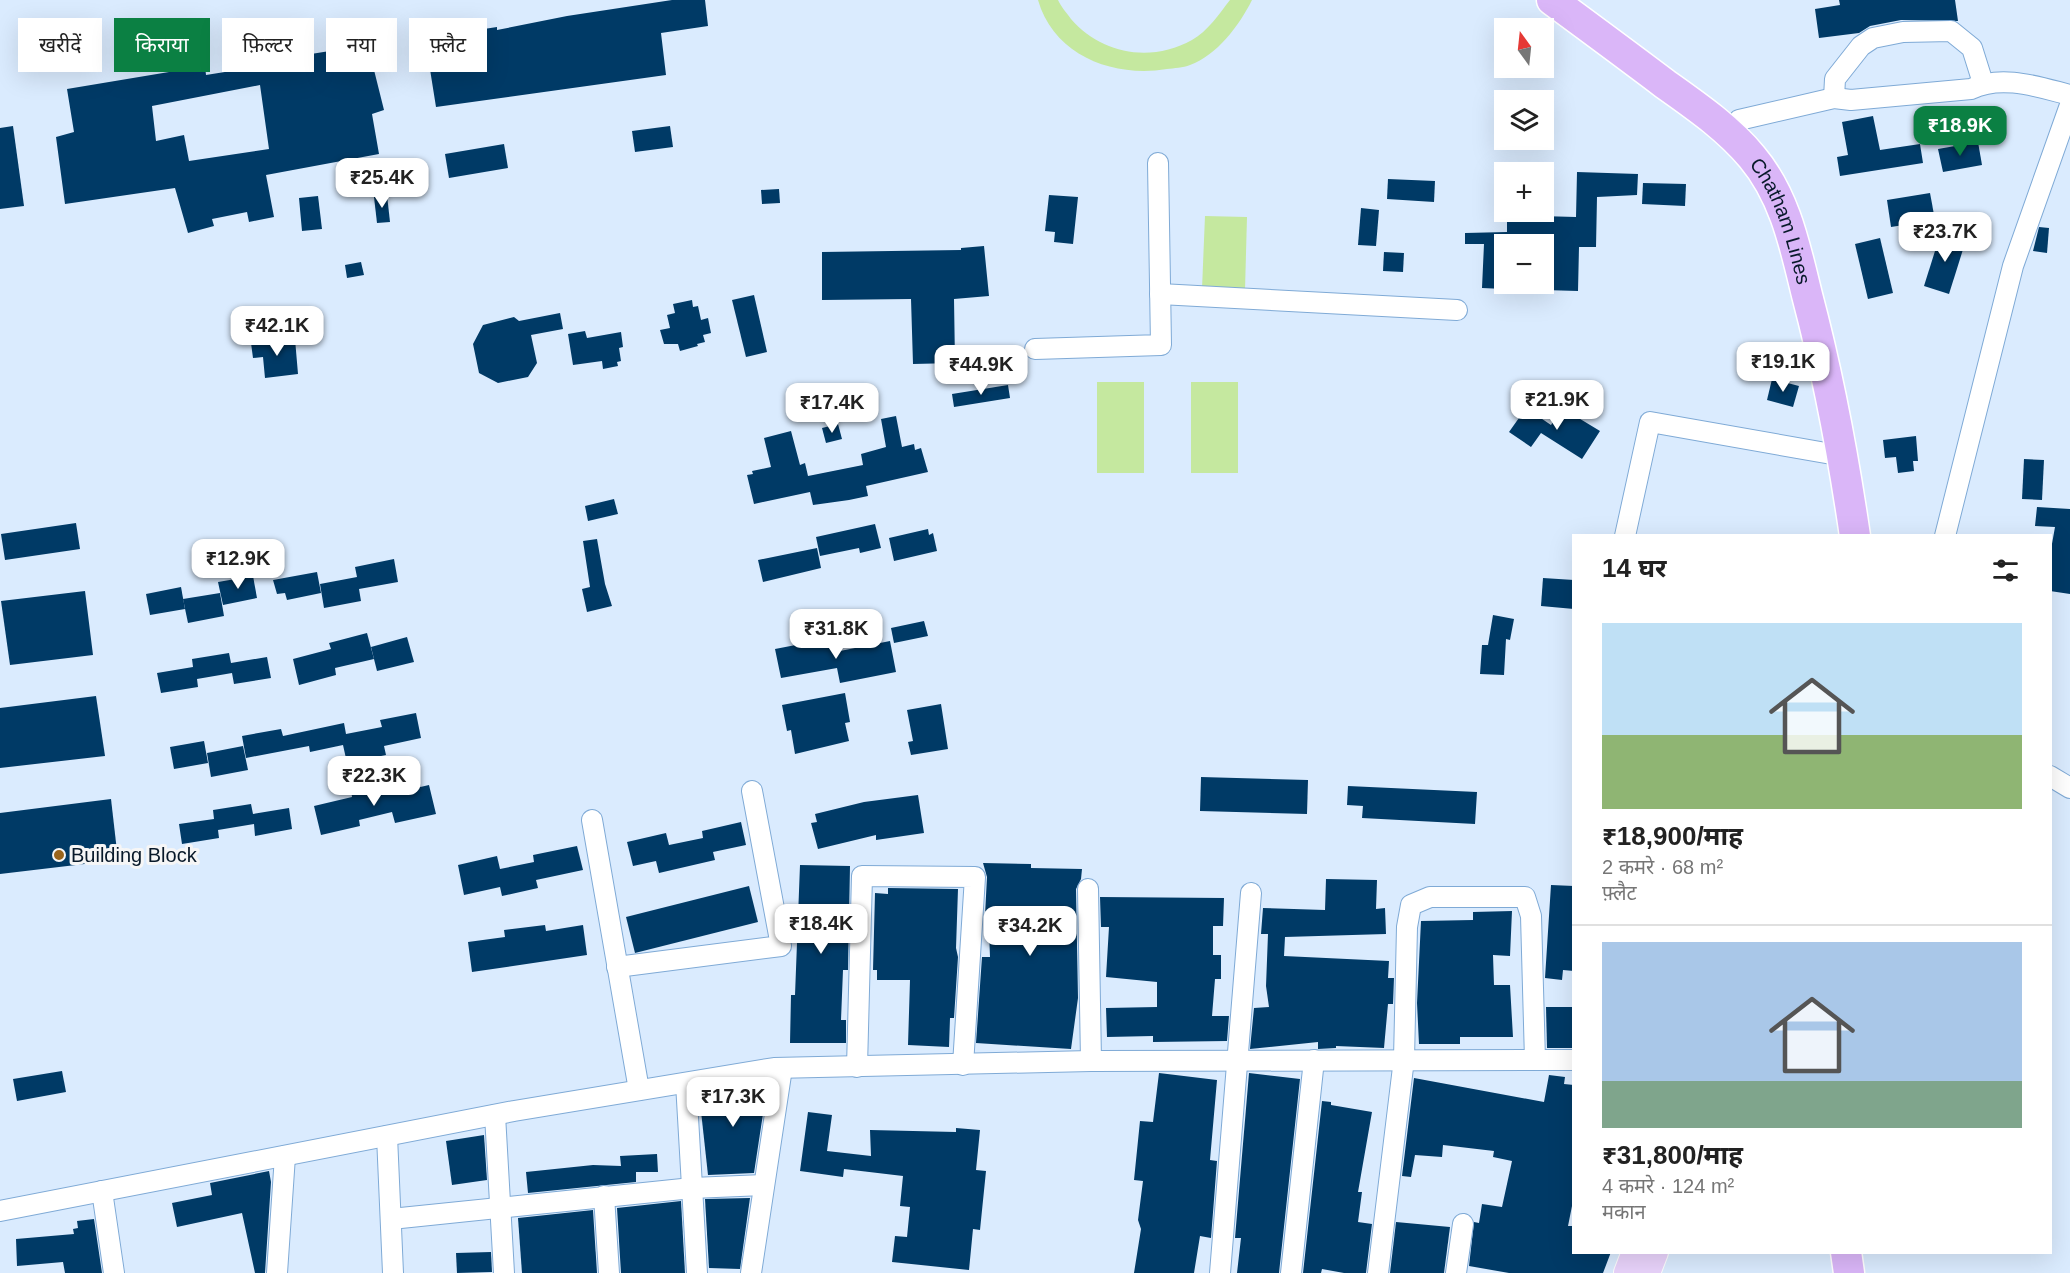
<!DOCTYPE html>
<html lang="hi">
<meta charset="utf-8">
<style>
body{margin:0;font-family:Helvetica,"Noto Sans Devanagari",sans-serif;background:#f6f6f6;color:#222;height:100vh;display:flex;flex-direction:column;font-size:22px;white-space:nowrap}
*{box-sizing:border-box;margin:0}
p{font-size:20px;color:#767676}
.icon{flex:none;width:33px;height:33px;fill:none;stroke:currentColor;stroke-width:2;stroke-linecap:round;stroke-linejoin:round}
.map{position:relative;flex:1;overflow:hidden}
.side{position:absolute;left:1572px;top:534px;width:480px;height:720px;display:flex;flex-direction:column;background:#fff;border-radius:0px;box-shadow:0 6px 24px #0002}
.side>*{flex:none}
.banner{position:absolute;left:18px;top:18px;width:570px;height:54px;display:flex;gap:12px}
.needle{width:39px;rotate:345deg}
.buttons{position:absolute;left:1494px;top:18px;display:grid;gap:12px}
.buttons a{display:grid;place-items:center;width:60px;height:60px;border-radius:0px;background:#fff;box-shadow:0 6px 24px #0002;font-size:30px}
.price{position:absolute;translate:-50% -51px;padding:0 14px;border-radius:12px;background:#fff;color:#222;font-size:20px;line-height:39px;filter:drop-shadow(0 2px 3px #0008)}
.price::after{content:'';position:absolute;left:50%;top:36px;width:18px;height:14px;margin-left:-9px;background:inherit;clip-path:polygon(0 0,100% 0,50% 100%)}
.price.current{background:#0b8043;color:#fff}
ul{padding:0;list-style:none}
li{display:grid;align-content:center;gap:12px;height:318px;padding:0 30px}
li+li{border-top:2px solid #e0e0e0}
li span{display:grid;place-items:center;height:186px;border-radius:0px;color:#555}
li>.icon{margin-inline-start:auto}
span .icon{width:108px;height:108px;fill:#fffc;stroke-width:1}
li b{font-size:26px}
h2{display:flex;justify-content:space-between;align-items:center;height:72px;padding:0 30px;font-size:26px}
.pill{padding:0 21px;border-radius:0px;background:#fff;box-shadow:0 6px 24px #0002;font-size:21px;line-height:54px}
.pill.current{background:#0b8043;color:#fff}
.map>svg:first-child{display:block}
</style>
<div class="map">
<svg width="2070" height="1273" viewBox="0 0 2070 1273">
<rect width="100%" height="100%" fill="#daebfe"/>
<!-- green -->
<g fill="#c5e89f">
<path d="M1038,0H1058C1061,7 1067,13 1071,19C1101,54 1151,63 1192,40C1208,31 1219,14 1230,0H1252C1239,26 1217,55 1190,65C1183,68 1174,68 1167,69C1114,78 1054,56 1038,0Z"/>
<path d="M1205,216L1247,217L1245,290L1202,289Z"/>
<rect x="1097" y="382" width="47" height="91"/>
<rect x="1191" y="382" width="47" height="91"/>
</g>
<!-- building -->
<g fill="#003a66" fill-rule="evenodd">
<path d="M672,0H705L708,26L661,33L666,75L436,107L425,38L497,27V30L567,16Z"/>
<path d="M1839,0H1955L1958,21L1901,20L1870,26L1859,33L1819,38L1815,9L1840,5Z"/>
<path d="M368,46L384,110L372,114L379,154L266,175L274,217L249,222L247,212L212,219L214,226L188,233L175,188L65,204L56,137L74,132L67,89L205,66L206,75L256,67L255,63L336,50L337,55ZM260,85L269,149L189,161L184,135L156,141L152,106Z"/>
<path d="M1873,116L1880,150L1920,144L1923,163L1840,176L1837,157L1848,155L1842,122Z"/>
<path d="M13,126L24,206L0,209V128Z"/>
<path d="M670,126L673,147L635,152L632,131Z"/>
<path d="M1978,142L1982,165L1943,172L1938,149Z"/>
<path d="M504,144L508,168L449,178L445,154Z"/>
<path d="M1577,172L1638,174L1637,195L1597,197L1596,247H1579L1578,291L1544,290V244H1499L1500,272H1504V289L1482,288L1484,244H1465V233L1507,232V212H1541L1540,216L1576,217Z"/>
<path d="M1388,179L1435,181L1434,202L1387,199Z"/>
<path d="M1643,183L1686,184L1685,206L1642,204Z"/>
<path d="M779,189L780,203L762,204L761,190Z"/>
<path d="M1930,193L1935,220L1891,227L1887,200Z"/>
<path d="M387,195L390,222L377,223L374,197Z"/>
<path d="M1049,195L1078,197L1073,244L1054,242L1055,232L1045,231Z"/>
<path d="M318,196L322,229L302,231L299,198Z"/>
<path d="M1361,208L1379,210L1376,246L1358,245Z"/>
<path d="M2039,227L2049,228L2047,253L2033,251Z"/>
<path d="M1941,232L1966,240L1949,294L1924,286Z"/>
<path d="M1880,238L1893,293L1868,299L1855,244Z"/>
<path d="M984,246L989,296L954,299L955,363L913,364L911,299L822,300V252L961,250V248Z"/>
<path d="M1384,252L1404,253L1403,272L1383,271Z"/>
<path d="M361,262L364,275L347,278L345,265Z"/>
<path d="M754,295L767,352L746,357L732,300Z"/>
<path d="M692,300L693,307L698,306L701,320L708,318L711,333L703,335L705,342L697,344L698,346L680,351L678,344H664L660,330L670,328L667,315L675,313L673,304Z"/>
<path d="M560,313L563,329L531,335L537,363L528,377L498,383L479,373L473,344L483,325L514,317L519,321Z"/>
<path d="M585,331L587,338L621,332L623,347L619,348L621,361L617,362L618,366L603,369L602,361L573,365L568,334Z"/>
<path d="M295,339L298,374L265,378L263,357L253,358L251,343Z"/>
<path d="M1772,379L1799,386L1793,407L1767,400Z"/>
<path d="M1008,385L1010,398L954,407L952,394Z"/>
<path d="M1526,408L1551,425L1562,408L1600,431L1582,459L1541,433L1531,447L1509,432Z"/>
<path d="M896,416L902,447L914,444L915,450L921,448L928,472L866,486L868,496L849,500L813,505L810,492L754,504L747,475L753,474L752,471L771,467L764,438L791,431L800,465L805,463L808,476L863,465L861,454L886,447L881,419Z"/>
<path d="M838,424L842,439L826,443L822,428Z"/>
<path d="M1916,436L1918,461H1913L1914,471L1898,473L1896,457L1885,458L1883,440Z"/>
<path d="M2024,459L2044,460L2042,500L2022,499Z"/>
<path d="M614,499L618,514L588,521L585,506Z"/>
<path d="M2037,507L2070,509V594L2050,591V555L2055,527L2035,526Z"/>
<path d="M76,523L80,549L5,560L1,534Z"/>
<path d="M875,524L881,548L860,553L859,548L820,556L816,537Z"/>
<path d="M928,529L929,535L933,533L937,551L894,561L889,538Z"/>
<path d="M597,539L605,584L612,606L587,612L582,589L590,587L583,541Z"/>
<path d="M817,548L821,568L763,582L758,560Z"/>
<path d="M394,559L398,582L359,589L361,601L324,608L320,584L357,577L355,567Z"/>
<path d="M317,572L321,593L287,600L285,593L277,594L273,580Z"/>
<path d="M253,576L257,598L223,605L218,582Z"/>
<path d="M1543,578L1574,580V609L1541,606Z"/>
<path d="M181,587L185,609L150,615L146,594Z"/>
<path d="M85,591L93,655L10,665L1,601Z"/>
<path d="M220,593L224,616L188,623L183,599Z"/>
<path d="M1493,615L1514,619L1510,640L1506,639L1504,675L1480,674L1482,645H1488Z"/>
<path d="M924,621L928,636L894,643L891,628Z"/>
<path d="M367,633L374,659L335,668L336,675L299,685L293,659L331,649L329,643Z"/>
<path d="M407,637L414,662L377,671L371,647Z"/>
<path d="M832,638L835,652L890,641L896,672L840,683L837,668L781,678L775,649Z"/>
<path d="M229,653L231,663L267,657L271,678L234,684L232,673L197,679L198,687L161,693L157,673L193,667L192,659Z"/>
<path d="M845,693L850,722L845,723L849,741L795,754L791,730L787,731L782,705Z"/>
<path d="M96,696L105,756L0,768V708Z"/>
<path d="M941,704L948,749L911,755L908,742L913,741L907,710Z"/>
<path d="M416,713L421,738L384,746L386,755L347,763L343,745L310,752L309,746L246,758L242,736L281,729L283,736L344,723L346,734L382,727L380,720Z"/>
<path d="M204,741L208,763L174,769L170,747Z"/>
<path d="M243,746L248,770L211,777L207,753Z"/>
<path d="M1201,777L1308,780L1307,814L1200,811Z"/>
<path d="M387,782L390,794L429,785L436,814L395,823L392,812L359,820L360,826L321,835L314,806L352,797L351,790Z"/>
<path d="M1348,786L1477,792L1475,824L1362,818L1363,806L1347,805Z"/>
<path d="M918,795L924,833L876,840V835L818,849L811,823L817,822L815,814L864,802Z"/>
<path d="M111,799L118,860L0,874V813Z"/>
<path d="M251,804L253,814L289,808L292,829L255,836L254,824L218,830L219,838L182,844L179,824L214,819L213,810Z"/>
<path d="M741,822L746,845L713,852L715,860L659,873L656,861L633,866L627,842L666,833L669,845L703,838L702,831Z"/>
<path d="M577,846L583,870L536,880L538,888L502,896L500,887L464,895L458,865L497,856L500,869L534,862L533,855Z"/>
<path d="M983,863L1031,864V868L1082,869L1081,879L1076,889L1078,998L1071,1049L976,1043L982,957H990L989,931H986L985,915L987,877Z"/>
<path d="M800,865L850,866L848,970H843L841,1020H846V1043H790L791,995H795Z"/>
<path d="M1326,879L1377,880L1376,909L1385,908L1386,934L1285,937L1284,956L1389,961L1388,978H1394L1393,1004H1388L1384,1048L1336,1046V1048L1318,1049V1042L1250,1049L1254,1008L1269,1007L1266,986L1268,934H1261L1263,908L1325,910Z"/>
<path d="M1551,885L1574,886V971L1563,970L1562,980L1545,978Z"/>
<path d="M749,886L758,922L635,953L626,917Z"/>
<path d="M888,888L958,889L956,948L958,957L954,1018H950L949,1047L908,1045L910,980H877V970H873L875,893L888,894Z"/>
<path d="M1100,897L1224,898L1223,926H1213V955H1221V979H1215L1212,1016H1229L1227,1041L1153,1042V1036L1107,1037L1106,1008L1157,1007V982L1106,977L1109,927H1101Z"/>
<path d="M1512,911L1510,956L1493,955L1494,985H1510L1513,1037H1460V1044H1419L1417,1003L1421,921L1473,920V912Z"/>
<path d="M545,925L546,931L583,925L587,955L472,972L468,942L505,937L504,930Z"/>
<path d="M1546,1007H1574V1048H1547Z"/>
<path d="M62,1071L66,1092L17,1101L13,1079Z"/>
<path d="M1159,1073L1217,1080L1210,1160L1217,1161L1211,1238L1200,1236L1194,1273H1134L1141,1229L1138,1220L1143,1181L1134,1180L1140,1121L1153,1122Z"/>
<path d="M1249,1073L1300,1079L1279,1273H1237L1241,1238H1235Z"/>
<path d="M1549,1075L1565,1077L1564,1084L1574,1085V1196L1568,1226H1574V1252H1611L1603,1273H1509L1469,1266L1474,1222L1479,1223L1482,1204L1502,1207L1512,1161L1493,1157L1494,1151L1443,1145L1442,1157L1415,1155L1411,1177L1402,1176L1414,1078L1544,1102Z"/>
<path d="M768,1081L754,1173L708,1175L699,1093Z"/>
<path d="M1322,1101L1331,1102V1105L1372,1112L1358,1192H1362L1358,1222L1372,1224L1366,1273H1344L1322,1269L1321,1273H1303Z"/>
<path d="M808,1112L832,1115L827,1151L871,1156L870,1130L956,1132V1128L980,1130L976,1170L986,1171L980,1230L973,1229L969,1270L892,1262L895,1236L907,1237L910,1207L900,1206L903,1176L844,1169L843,1177L800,1171Z"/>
<path d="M484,1135L487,1180L452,1185L446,1141Z"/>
<path d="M657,1154L658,1172H636V1182L528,1193L526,1172L593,1165L621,1166L620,1156Z"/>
<path d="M269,1171L271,1182L265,1273H255L242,1213L177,1227L172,1203L212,1195L210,1183Z"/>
<path d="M750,1198L740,1269L709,1268L705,1199Z"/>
<path d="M681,1201L685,1273H621L617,1208Z"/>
<path d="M593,1210L597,1273H522L518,1218Z"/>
<path d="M94,1219L102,1273H65L63,1262L17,1266L16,1239L74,1234L73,1229L78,1228L77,1221Z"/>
<path d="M1396,1222L1450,1227L1444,1273H1390Z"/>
<path d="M491,1252L492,1272L457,1273L456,1253Z"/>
</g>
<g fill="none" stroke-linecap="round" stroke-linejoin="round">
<defs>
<g id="minor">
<path d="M1834,98L1835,79L1861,46L1873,38L1903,32L1951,31L1972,48L1983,83"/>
<path d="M1739,120L1834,98L1851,100L1971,89C2002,74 2038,87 2070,95"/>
<path d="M1160,294L1457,310"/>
<path d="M1035,349L1161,345L1158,163"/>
<path d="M1625,536L1650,422L1843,456"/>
<path d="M1945,536L2013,266L2070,105"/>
<path d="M2050,776L2070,788"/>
<path d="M592,820L639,1090"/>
<path d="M1088,889L1091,1061"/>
<path d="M617,967L781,946L752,791"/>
<path d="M857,1067L862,876L975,877L963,1065"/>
<path d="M686,1083L697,1273"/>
<path d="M495,1115L504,1273"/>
<path d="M387,1136L393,1273"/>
<path d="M102,1191L114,1273"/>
<path d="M604,1196L609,1273"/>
<path d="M0,1211L514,1111L774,1068L1091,1061L1574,1060"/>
<path d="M391,1219L692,1188L764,1185"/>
<path d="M277,1273L285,1156"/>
<path d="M751,1273L782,1068"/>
<path d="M1220,1273L1251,893"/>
<path d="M1291,1273L1314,1060"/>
<path d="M1378,1273L1404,1059L1407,927L1411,905L1430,897H1525L1531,916L1535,1060"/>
<path d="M1456,1273L1463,1224"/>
</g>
<g id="major">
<path d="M1627,1273L1635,1252"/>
<path d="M1647,1273L1655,1252"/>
</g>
<g id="highway">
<path id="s1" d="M1552,0C1590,28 1628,56 1665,84C1696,106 1728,128 1752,157C1785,196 1795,246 1807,295C1828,374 1843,454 1855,536"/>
<path d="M1846,1252L1849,1273"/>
</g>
</defs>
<!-- minor casing -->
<use href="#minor" stroke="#7faad6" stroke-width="22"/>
<!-- major casing -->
<use href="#major" stroke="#fff" stroke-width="28"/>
<!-- highway casing -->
<use href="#highway" stroke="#fff" stroke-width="33"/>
<!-- minor -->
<use href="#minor" stroke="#fff" stroke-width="20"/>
<!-- major -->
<use href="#major" stroke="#e9d3fb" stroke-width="26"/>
<!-- highway -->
<use href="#highway" stroke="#dab6f8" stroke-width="30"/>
</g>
<!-- markers -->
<circle fill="#9a651c" stroke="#f6f6f6" stroke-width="2" cx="59" cy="855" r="6"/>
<g text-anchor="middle" stroke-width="6" stroke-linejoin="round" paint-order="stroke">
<!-- street labels -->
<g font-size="20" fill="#08192a" stroke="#f6f6f6">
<text dy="7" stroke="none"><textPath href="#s1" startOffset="326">Chatham Lines</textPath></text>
</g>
<!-- poi labels -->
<g font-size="20" fill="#08192a" stroke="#f6f6f6" text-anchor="start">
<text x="71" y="862">Building Block</text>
</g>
</g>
</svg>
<div class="buttons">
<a><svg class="needle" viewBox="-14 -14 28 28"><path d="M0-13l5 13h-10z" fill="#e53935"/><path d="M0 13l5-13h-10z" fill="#767676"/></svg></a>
<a><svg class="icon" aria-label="layers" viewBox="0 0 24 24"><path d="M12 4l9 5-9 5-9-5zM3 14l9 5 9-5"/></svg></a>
<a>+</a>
<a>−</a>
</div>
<b class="price current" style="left:1960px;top:157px">₹18.9K</b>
<b class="price" style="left:382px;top:209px">₹25.4K</b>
<b class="price" style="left:1945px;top:263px">₹23.7K</b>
<b class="price" style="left:277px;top:357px">₹42.1K</b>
<b class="price" style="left:1783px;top:393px">₹19.1K</b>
<b class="price" style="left:981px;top:396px">₹44.9K</b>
<b class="price" style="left:1557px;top:431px">₹21.9K</b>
<b class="price" style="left:832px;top:434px">₹17.4K</b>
<b class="price" style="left:238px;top:590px">₹12.9K</b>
<b class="price" style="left:836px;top:660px">₹31.8K</b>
<b class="price" style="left:374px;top:807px">₹22.3K</b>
<b class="price" style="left:821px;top:955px">₹18.4K</b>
<b class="price" style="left:1030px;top:957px">₹34.2K</b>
<b class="price" style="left:733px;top:1128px">₹17.3K</b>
<div class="banner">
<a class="pill">खरीदें</a>
<a class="pill current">किराया</a>
<a class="pill">फ़िल्टर</a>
<a class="pill">नया</a>
<a class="pill">फ़्लैट</a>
</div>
<section class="side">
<h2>14 घर<svg class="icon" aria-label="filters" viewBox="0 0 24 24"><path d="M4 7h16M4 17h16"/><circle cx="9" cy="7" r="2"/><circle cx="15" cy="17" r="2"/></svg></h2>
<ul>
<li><span style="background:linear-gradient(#bfe0f5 60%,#8fb573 0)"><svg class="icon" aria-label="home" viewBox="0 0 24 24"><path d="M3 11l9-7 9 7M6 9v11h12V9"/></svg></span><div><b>₹18,900/माह</b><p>2 कमरे · 68 m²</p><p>फ़्लैट</p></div></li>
<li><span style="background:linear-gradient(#a9c7e8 75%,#7fa58c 0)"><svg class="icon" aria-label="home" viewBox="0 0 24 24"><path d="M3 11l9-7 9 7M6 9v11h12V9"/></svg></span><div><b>₹31,800/माह</b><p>4 कमरे · 124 m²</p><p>मकान</p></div></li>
</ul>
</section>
</div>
